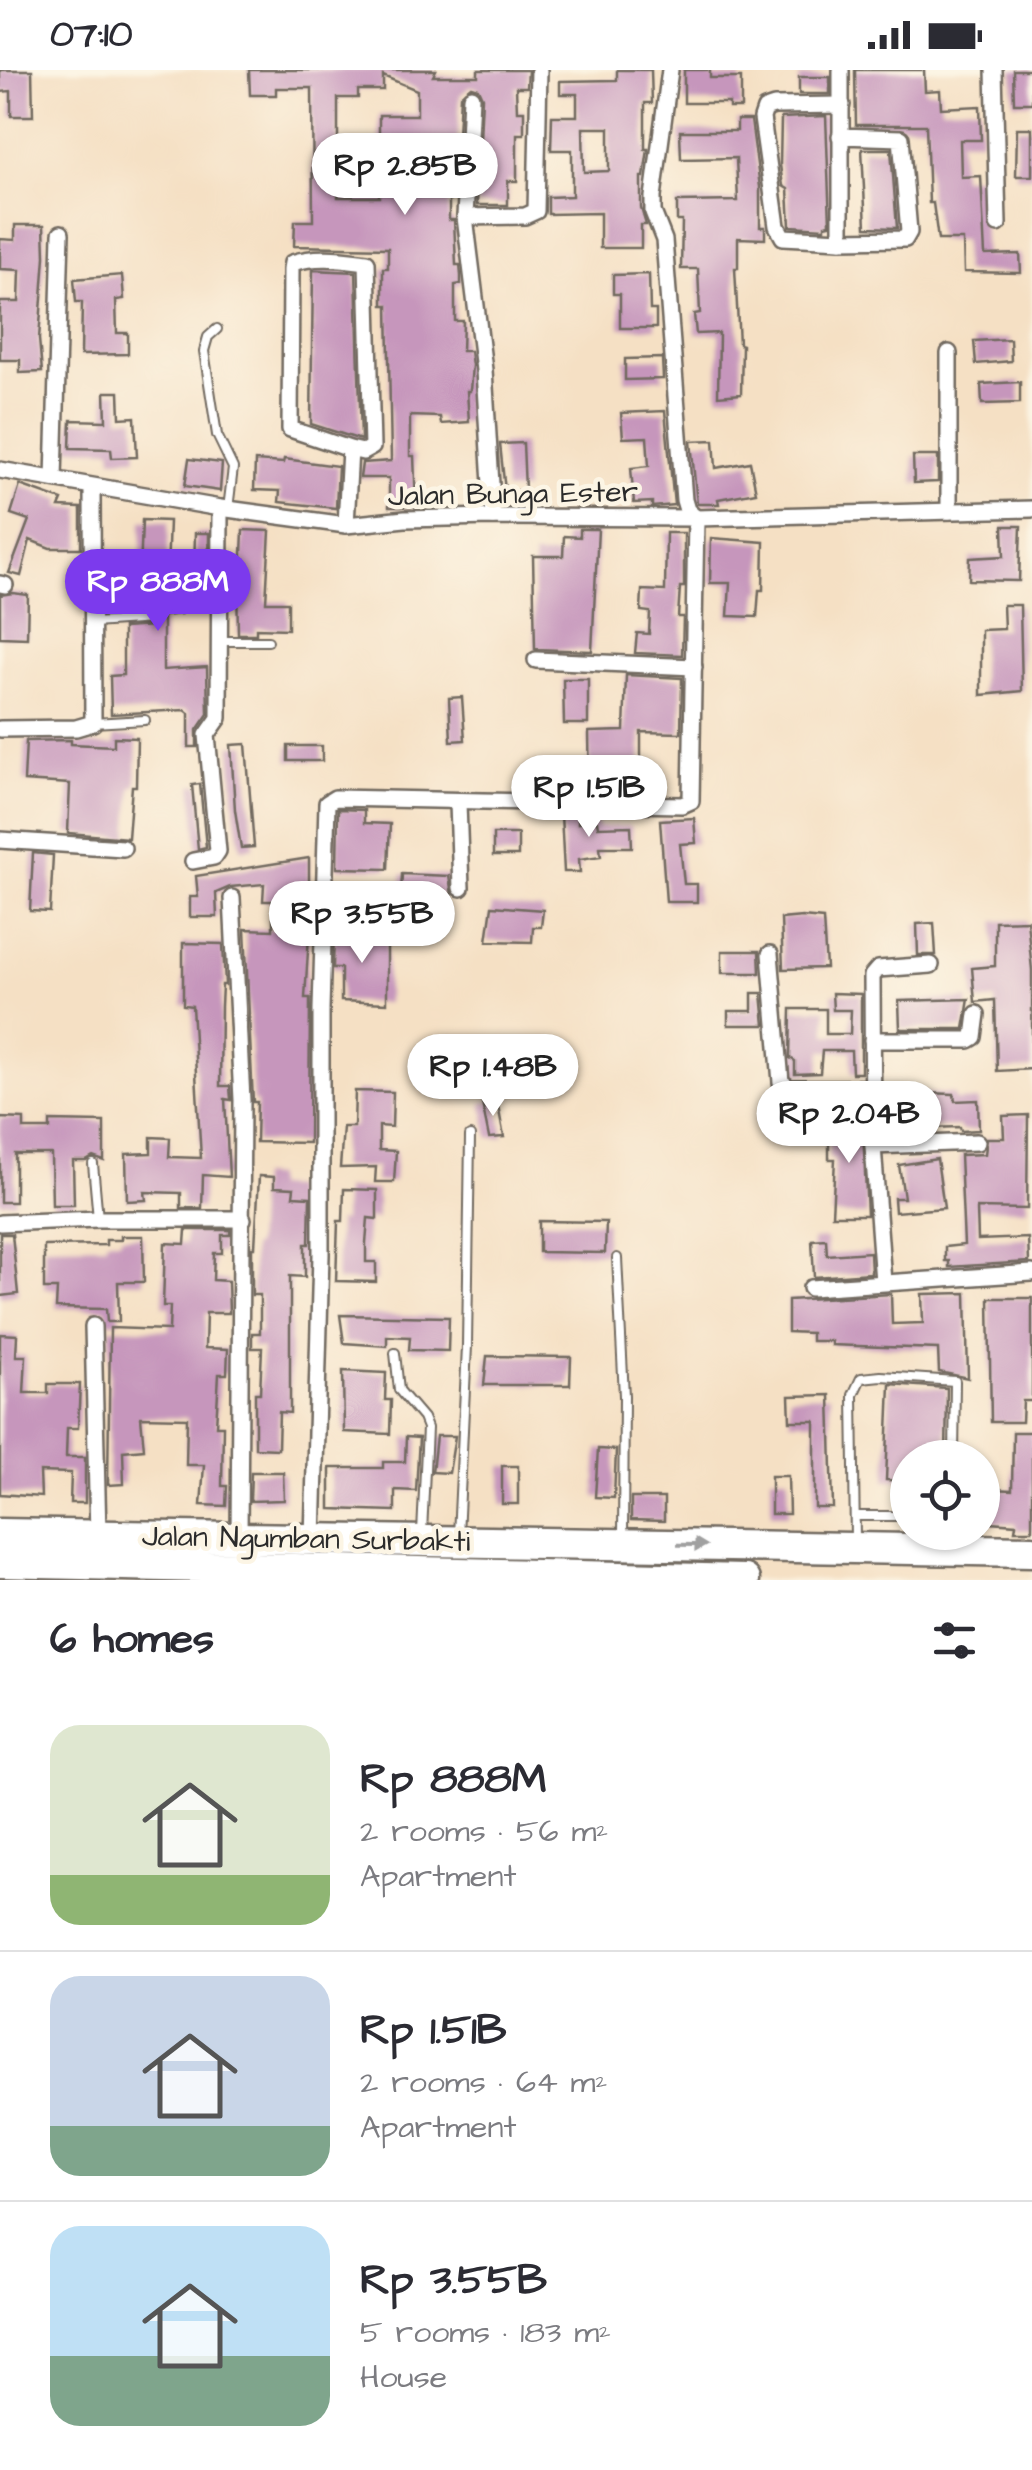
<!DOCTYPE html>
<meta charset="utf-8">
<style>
body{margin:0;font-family:"Architects Daughter",sans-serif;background:#f7f7f7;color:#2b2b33;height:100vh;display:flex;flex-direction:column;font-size:38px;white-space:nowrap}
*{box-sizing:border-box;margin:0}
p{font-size:32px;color:#7c7c81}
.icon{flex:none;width:55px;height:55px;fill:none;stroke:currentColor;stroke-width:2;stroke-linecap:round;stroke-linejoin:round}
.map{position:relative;height:1510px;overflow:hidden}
.panel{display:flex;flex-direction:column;background:#fff;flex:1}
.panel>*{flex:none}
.fabs{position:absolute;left:890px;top:1370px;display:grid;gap:20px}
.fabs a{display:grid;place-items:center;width:110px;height:110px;border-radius:50%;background:#fff;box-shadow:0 2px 8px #0004;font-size:50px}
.price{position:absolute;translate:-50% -85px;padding:0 22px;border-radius:35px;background:#fff;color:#222;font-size:32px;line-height:65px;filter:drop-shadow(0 2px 5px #0008)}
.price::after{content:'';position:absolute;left:50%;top:60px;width:30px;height:22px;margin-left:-15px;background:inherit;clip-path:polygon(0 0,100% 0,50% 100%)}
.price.on{background:#7c3aed;color:#fff}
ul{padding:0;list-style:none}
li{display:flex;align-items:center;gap:30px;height:250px;padding:0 50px}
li+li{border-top:2px solid #e1e1e2}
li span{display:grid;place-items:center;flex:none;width:280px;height:200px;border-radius:30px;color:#555}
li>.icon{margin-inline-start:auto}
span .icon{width:120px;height:120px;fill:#fffc;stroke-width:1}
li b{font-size:42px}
h2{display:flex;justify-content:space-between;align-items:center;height:120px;padding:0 50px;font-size:42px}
.status{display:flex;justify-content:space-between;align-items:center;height:70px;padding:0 50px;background:#fff;direction:ltr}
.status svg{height:28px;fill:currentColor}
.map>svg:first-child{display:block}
</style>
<div class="status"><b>07:10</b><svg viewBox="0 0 49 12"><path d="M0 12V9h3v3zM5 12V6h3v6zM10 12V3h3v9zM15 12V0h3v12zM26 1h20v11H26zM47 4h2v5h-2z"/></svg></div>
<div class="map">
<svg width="1032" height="1510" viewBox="0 0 1032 1510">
<rect width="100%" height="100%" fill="#fcf5e5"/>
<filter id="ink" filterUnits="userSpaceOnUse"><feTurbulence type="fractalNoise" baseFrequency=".01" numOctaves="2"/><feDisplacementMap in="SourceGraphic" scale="20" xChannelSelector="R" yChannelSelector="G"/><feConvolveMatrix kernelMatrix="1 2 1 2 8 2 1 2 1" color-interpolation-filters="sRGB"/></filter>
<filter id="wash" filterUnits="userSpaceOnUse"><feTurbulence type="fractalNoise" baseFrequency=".0048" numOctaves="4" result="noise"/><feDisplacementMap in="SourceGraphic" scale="40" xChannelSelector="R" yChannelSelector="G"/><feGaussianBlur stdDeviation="2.25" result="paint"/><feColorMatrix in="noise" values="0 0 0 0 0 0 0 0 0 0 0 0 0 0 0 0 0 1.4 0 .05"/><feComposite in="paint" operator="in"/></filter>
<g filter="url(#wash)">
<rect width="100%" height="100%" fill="#f5e0c4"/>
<g id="blocks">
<!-- building -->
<g fill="#c696bc" fill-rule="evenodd">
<path d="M0,0H32L33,46H11V21L0,22Z"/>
<path d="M249,0H436L433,6H478V0H528L527,17H516L517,41H524V64H517V111H508V135H477L482,27L478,18L471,16L460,25L455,127H449V150H454L456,195H460L461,206V214L455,215V251H463L462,281H470L472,295L470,321H467L469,352L441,354L440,347L410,346V386H414L416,437H389V408H360L362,393L391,391L388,235H383V198H388V178L294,176L295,151H313L312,18H276V25H250ZM383,6L417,20V45H379V127H338V28H358V20H383Z"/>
<path d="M617,0H651L652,33H645V79H648L644,107H641V138L646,155H641V178H600V143L548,144V127L572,126V80H551L552,46H577V24H560V11L617,10ZM583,58H609V101L584,102Z"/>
<path d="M684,0H710V8H741V38H729V33H684Z"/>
<path d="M855,0H924L925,21L940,20L941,38L980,36L981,70H960L961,107L981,106L985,185L1020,184L1021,203L964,202L963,170H938L933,133H929L926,55H856Z"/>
<path d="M1013,0H1032V33H1014Z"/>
<rect x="799" y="7" width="31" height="17"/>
<path d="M826,46L830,154L825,155V158L790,156L788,119L783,116L780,95L781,48Z"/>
<path d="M737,50H751L760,117V157H765V169L738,168V198H735L739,274L742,275L741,324L718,326L719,263L696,264L694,244L700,243L698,199H681L682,151H677V132L738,131L736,88L681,89L680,61H737Z"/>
<path d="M1017,58H1032V106H1016Z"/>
<path d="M862,79H891L897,158L866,157Z"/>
<path d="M15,155H44L45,186L39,269L42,302L20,303V290H0V232H19L20,200L0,199V169L15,170Z"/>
<path d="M313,200L356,202L361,370L311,354Z"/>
<path d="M649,204L650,240H656V258H620V224H613V205Z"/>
<path d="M122,205L124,229L116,230L117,263H128V284L81,285L82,232H76L74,209Z"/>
<path d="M1010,269L1011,291L976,294L974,271Z"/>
<path d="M662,288L663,309L625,310V289Z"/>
<path d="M1020,312V333L982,334L981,314Z"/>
<path d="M105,322H119L120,348L135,347L137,387L112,388L111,379L70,378L71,350L106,351Z"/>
<path d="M665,341L674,435L652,437V432L634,433L631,398L649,396L647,367L623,368L621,343Z"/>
<path d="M714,370L716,398L750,392L756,422L718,429L719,434H697L691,371Z"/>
<path d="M523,373L525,420L505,421L500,374Z"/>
<path d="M913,386H938V412L914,413Z"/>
<path d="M189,389L222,393L220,421L185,416Z"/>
<path d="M284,389L338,396L336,438L279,432L280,421L254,420L255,391L283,393Z"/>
<path d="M20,415L62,430L59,437L81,438V478H50L30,470L21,506L9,503L29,450L11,444Z"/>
<path d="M142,450L169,451L167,502L194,503L195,463H209L208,518L178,517L181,544L163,546V600L207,597L208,644L197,660V677H189V643L185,640L111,644L110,606L123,605V558L154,556L160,549L153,542L113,544V510L140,507Z"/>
<path d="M1003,456H1021L1019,511L969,510L970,488L1004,486Z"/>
<path d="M580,459H598L592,581L535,579L533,486H563L564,466L580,467Z"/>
<path d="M243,460L270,461L266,532H288V559L256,558V564H238L237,509H241Z"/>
<path d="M666,463H684V517H680L678,547H683L682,585L635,583L637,563L649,564L650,542L641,541L642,520L665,521Z"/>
<path d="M711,468L764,472L763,520H759L757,547L728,546L730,513H710Z"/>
<path d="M13,523L28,525L27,568L0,567V525Z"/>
<path d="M1003,535H1020L1022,621L981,625V560L1004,559Z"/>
<path d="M626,605L682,608L681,663L641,662V723L590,722L589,662L624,661Z"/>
<path d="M563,609H588V654H564Z"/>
<path d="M462,627L465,670L451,671L449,628Z"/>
<path d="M114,667L137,668L136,716H132L128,768L68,763L70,714L24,711L26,671L71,670V674L114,676Z"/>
<path d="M246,674L254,777L241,778L235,740L231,675Z"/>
<rect x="288" y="676" width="34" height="15"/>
<path d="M200,714L206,777L198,779L192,715Z"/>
<path d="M338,739L364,740V753L390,754L388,799L337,798Z"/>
<path d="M561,744H578V753L597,751L598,757L631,756L632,777H600L601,786L579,789L580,802H564Z"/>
<path d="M694,748L696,773L680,774L684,814H697V832H666L660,750Z"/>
<rect x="493" y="764" width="25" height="22"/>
<path d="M33,783L53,785L50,842L30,841Z"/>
<path d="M309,788V865L305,928H310L309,1073L256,1072L257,1032H253L245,859L273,860V831H263L264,814L230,817L216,823L217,847H190V827H198L196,806Z"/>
<path d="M402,804L449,806L452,825L401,823Z"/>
<path d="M492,836L543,840L541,857H533L532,872L487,871Z"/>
<path d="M802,847L823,849L826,898L783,899L781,849Z"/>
<path d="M1027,850L1032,900V999L997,1001L995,930L975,932L972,898L995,896V851Z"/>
<path d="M934,853L936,885H918L917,854Z"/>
<path d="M334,862H387V933L341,931V898H333Z"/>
<path d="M183,873L223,874L225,915H222L221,936L220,1016H230L231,1030L225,1029L229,1107L203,1105L202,1138H181V1123L145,1122L146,1130L127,1131L126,1084L151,1083V1067L170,1068L169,1087L201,1088L192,936L183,935Z"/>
<path d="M722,881H759L760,903H722Z"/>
<path d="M752,923H762L765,955H728V941H752Z"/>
<path d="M832,923L861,924V1003H852L851,981H822L820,1003L795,1004V991L790,988L791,939H826V964H850L851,940H833Z"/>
<path d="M969,929L964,959H900L899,931Z"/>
<path d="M355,1021L393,1022L392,1057L379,1056V1080L396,1081L394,1112H375L376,1097L340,1098L343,1057H354Z"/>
<path d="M894,1022L954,1024L955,1031L978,1030L979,1060L961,1061L960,1057L896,1059Z"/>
<path d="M497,1030L504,1067L489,1068L482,1033Z"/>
<path d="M840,1039H862L867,1145H832L835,1089H829V1068H841Z"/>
<path d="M1028,1045L1027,1139L977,1138L978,1170L1028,1168L1029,1192L949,1197V1191H945V1177L964,1175L960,1085L985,1084L987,1068H1004L1003,1046Z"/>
<path d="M0,1048L24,1049V1059H50V1051L104,1052V1091L93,1087L86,1091H73L74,1135H52L51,1084H15V1132H0Z"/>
<path d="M937,1089L944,1138L895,1142L894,1128H904L899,1095Z"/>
<path d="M259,1106L274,1107V1117L294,1118L293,1126L310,1127L309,1174H305V1207L290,1206V1343L279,1342L278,1379L255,1378V1323H260L262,1278H252V1263H260V1225H252V1177H255Z"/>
<path d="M344,1119L377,1120V1149L368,1148L366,1173V1192H376V1212L336,1211L338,1151H343Z"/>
<path d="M539,1151L606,1152L605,1183L539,1182Z"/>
<path d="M186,1160H230V1165H222V1183H214L213,1210L228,1211L229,1243H206L205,1278L228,1279L227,1304H219L216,1356H223L222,1416H227L226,1436L201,1435L204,1395H186L187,1348L141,1347L144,1379L123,1381L124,1414L108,1415L110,1258L169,1260L170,1236H163L165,1173L185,1174Z"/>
<path d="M0,1164H12L18,1224L0,1226Z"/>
<path d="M121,1166H143L144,1212H118L119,1252H107L106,1239L56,1238L57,1219H44V1176L106,1175V1170H121Z"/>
<path d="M826,1169L827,1185L870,1182L871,1203L814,1207L812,1170Z"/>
<path d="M966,1223L968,1308L939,1302L938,1279L831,1275V1271H811V1263L788,1262V1230L891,1224L892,1254L923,1253L922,1224Z"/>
<path d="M989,1228H1032V1331H1023L1022,1352H991Z"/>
<path d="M340,1245L449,1247L448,1281L409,1280L410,1267L387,1266V1276L344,1273Z"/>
<path d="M0,1264L17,1265L16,1286H26L24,1323H48V1314H80L78,1358H67L66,1387H85V1433H70L71,1403L40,1402L41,1427L0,1424Z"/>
<path d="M487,1286L571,1287L570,1315H484Z"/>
<path d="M343,1301L386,1303L385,1330H391L390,1364L344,1362Z"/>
<path d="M890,1314L947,1318L946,1388H908V1411L886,1410Z"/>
<path d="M830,1325L833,1438H815V1351H790L789,1326Z"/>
<path d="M1013,1362H1032V1460H1015L1016,1454L990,1452L992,1419L1012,1420Z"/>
<path d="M436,1366H455L449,1403L432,1402Z"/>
<path d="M406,1367L419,1368L416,1421L395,1420V1441L330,1439V1398H383V1392H405Z"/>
<path d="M598,1379L616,1380L614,1428L595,1427Z"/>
<rect x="502" y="1396" width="16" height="38"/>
<path d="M251,1402H283L284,1430L250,1431Z"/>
<path d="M771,1406H788L789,1444H771Z"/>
<path d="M631,1428H664V1451L631,1450Z"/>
</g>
</g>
</g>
<g filter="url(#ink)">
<use href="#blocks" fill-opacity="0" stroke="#726a61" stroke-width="2.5"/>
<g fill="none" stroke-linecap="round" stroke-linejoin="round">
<defs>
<g id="lane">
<path d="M217,259L208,267L204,281L217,365L233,398L228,439"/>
<path d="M93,553L153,549"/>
<path d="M218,571H268"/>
<path d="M93,653L145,650"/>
<path d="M93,1094L98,1149"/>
<path d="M617,1188L624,1326L623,1468"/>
<path d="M395,1283L399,1320L423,1348L427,1358L422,1463"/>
<path d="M855,1446H908"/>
<path d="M458,1466L467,1276L470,1066"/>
<path d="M855,1469L853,1325L861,1308L881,1306L955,1311L954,1388"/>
</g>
<g id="street">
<path d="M994,0L998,154"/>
<path d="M471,27L465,147L484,300L493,447"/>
<path d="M840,66L901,68L909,162L905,169L841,170V0"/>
<path d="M465,147L525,146L536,141L539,0"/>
<path d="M841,170L783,167L777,156L762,48L765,39L774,36L842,35"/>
<path d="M949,283V441"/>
<path d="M0,400L220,438L346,455L405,449L493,447L696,448L1032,439"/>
<path d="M54,409L61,163"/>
<path d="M346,455L350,379L290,359L291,199L292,193C317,185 342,189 367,192L372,377L363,382L350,379"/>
<path d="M0,514L5,515"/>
<path d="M536,590L694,597"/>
<path d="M0,659L76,658L93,653L92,418"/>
<path d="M458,733L461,818"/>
<path d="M0,770L123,778"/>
<path d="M193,791L214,787L218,781L207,665L219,648L220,438"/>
<path d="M232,828L242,1030L239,1468"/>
<path d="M770,884L781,1012L790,1018H871"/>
<path d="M872,970H969L974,967L977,944"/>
<path d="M873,1076L977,1072"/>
<path d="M0,1153L98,1149H243"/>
<path d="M883,1212L873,1076L872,906L878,899L931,895"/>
<path d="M811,1218L1032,1203"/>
<path d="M93,1256L98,1465"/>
<path d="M313,1468L321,1185V939L327,733L335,728L682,735L691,731L696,448L687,440L684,430L664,170L653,142V127L670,0"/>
</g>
<g id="highway">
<path d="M0,1464L1032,1481"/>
<path d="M0,1492L744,1510"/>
</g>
</defs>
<!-- lane casing -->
<use href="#lane" stroke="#726a61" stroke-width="12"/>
<!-- street casing -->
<use href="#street" stroke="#726a61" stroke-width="20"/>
<!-- highway casing -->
<use href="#highway" stroke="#726a61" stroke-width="35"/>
<!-- lane -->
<use href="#lane" stroke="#fff" stroke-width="8"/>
<!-- street -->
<use href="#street" stroke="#fff" stroke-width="15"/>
<!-- highway -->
<use href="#highway" stroke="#fff" stroke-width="30"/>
</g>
<!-- one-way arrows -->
<defs><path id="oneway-solid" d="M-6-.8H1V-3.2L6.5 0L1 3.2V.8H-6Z" transform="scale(2.5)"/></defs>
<use fill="#a0a0a0" href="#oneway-solid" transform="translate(692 1475) rotate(1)"/>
</g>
<g text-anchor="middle" stroke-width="9" stroke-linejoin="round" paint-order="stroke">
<!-- street labels -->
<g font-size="30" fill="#2b2b2b" stroke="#fcf5e5">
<text transform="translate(513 423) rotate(-1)" y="10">Jalan Bunga Ester</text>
<text transform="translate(306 1468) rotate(1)" y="10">Jalan Ngumban Surbakti</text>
</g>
</g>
</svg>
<div class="fabs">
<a><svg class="icon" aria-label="locate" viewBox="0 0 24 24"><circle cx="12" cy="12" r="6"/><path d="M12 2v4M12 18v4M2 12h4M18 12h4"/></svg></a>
</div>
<b class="price" style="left:405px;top:148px">Rp 2.85B</b>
<b class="price on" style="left:158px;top:564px">Rp 888M</b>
<b class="price" style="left:589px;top:770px">Rp 1.51B</b>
<b class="price" style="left:362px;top:896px">Rp 3.55B</b>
<b class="price" style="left:493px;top:1049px">Rp 1.48B</b>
<b class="price" style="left:849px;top:1096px">Rp 2.04B</b>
</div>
<section class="panel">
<h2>6 homes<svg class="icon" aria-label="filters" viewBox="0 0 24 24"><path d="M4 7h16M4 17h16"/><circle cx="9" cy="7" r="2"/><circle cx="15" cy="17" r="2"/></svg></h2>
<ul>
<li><span style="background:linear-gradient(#dfe7d0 75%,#8fb573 0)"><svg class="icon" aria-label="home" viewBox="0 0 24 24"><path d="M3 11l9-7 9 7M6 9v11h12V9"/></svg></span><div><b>Rp 888M</b><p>2 rooms · 56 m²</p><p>Apartment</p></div></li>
<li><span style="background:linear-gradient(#c9d6e8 75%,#7fa58c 0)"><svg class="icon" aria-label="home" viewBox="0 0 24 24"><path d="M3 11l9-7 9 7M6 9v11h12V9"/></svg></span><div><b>Rp 1.51B</b><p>2 rooms · 64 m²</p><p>Apartment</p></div></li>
<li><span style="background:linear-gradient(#bfe0f5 65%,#7fa58c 0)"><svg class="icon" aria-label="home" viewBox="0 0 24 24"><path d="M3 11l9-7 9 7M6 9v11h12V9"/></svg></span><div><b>Rp 3.55B</b><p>5 rooms · 183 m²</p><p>House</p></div></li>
</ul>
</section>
